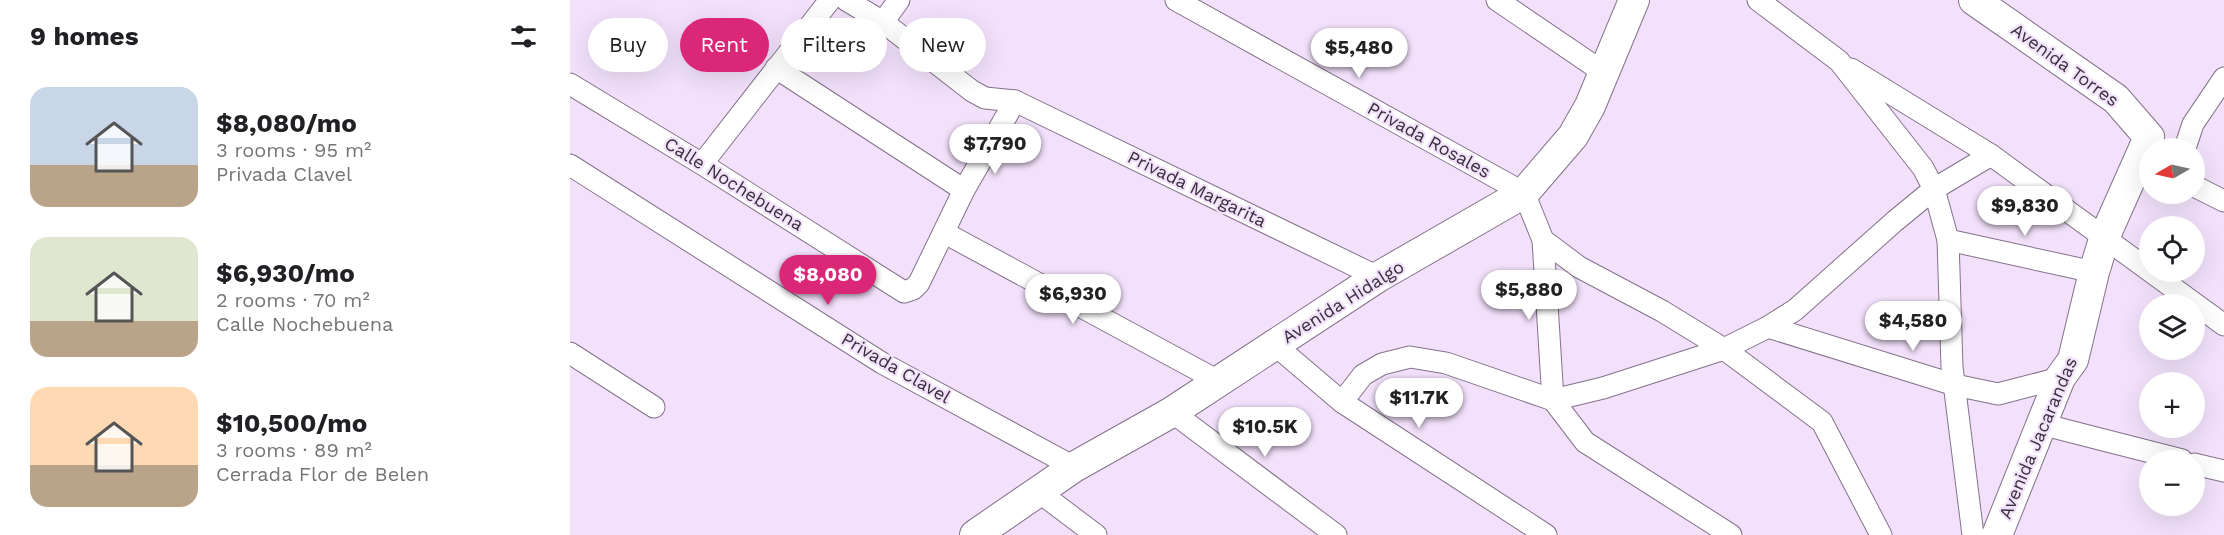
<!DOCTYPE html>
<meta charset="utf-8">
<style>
body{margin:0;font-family:"Work Sans",sans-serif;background:#f2f2f2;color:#202124;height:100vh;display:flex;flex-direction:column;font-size:22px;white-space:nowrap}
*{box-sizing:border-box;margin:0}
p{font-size:20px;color:#757577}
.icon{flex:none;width:33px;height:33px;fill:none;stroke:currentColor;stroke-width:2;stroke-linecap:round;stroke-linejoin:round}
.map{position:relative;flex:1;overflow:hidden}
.side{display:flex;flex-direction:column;background:#fff;width:570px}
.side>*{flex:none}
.guide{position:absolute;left:18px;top:18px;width:570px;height:54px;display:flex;gap:12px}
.needle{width:39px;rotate:261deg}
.controls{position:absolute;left:1569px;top:138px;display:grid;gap:12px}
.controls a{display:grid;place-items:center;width:66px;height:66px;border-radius:50%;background:#fff;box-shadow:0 6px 24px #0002;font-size:30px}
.price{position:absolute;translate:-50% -51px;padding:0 14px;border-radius:21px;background:#fff;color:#222;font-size:20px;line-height:39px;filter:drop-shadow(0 2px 3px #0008)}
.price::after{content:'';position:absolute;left:50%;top:36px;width:18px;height:14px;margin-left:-9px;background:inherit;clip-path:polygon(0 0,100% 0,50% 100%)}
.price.active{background:#db2777;color:#fff}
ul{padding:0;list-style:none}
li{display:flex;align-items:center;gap:18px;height:150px;padding:0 30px}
li span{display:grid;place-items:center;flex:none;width:168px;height:120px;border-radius:18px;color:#555}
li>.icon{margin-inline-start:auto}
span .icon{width:72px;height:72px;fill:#fffc;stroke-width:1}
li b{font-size:26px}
h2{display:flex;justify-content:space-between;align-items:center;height:72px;padding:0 30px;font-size:26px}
.chip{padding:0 21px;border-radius:27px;background:#fff;box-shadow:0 6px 24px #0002;font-size:21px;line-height:54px}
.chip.active{background:#db2777;color:#fff}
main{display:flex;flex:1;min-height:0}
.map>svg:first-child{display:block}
</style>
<main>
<section class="side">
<h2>9 homes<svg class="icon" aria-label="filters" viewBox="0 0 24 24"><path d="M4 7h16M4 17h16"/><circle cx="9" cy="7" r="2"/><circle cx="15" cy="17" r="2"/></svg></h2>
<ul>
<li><span style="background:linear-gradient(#c9d6e8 65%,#b9a48a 0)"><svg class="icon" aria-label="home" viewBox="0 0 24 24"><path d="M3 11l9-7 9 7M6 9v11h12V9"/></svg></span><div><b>$8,080/mo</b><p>3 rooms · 95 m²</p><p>Privada Clavel</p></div></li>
<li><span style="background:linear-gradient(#dfe7d0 70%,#b9a48a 0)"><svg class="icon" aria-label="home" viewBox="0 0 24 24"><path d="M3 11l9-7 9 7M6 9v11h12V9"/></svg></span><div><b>$6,930/mo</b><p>2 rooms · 70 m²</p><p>Calle Nochebuena</p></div></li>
<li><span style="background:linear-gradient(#ffd9b3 65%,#b9a48a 0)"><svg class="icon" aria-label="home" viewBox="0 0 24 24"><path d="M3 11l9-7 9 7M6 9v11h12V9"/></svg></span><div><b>$10,500/mo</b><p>3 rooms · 89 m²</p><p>Cerrada Flor de Belen</p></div></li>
</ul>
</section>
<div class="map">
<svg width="1654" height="535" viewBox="0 0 1654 535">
<rect width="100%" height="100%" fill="#f3e1fb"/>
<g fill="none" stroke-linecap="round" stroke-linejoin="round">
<defs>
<g id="street">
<path d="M276,0L313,22"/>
<path d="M329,0L313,22L402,91L415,98L445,101L808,277"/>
<path d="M606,0L954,193L973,240L1009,267L1092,311L1154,349L1252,422L1311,535"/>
<path d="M927,0L1033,72"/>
<path d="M1188,0L1269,61L1353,168L1364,189L1378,240L1382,367L1403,535"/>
<path d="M206,68L394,190"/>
<path d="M1281,69L1421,155L1654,325"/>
<path d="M0,84L132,164L334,292L343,289L349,283L394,190L445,101"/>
<path d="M1615,148L1623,124L1654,78"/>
<path d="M132,164L260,0"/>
<path d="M0,165L312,363L504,467"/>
<path d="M1624,186L1654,201"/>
<path d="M375,233L650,382"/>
<path d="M973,240L983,400L1033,388L1154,349L1198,327L1225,310L1325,221L1364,189L1421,155"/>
<path d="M1378,240L1524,272"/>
<path d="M1198,327L1385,385L1428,394L1490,378"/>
<path d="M705,345L772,402L976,535"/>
<path d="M0,353L84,407"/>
<path d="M772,402L793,375L812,364L840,357L876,363L983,400L1015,442L1161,535"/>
<path d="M602,412L766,535"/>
<path d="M1471,424L1612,460"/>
<path d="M1624,464L1654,471"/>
<path d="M469,492L526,535"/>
</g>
<g id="secondary">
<path d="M1404,0L1546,99L1579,137L1535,236L1524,272L1503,360L1490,378L1427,535"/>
<path d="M405,535L504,467L602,412L808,277L954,193L1003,136L1020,106L1064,0"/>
</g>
</defs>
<!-- street casing -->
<use href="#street" stroke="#83728a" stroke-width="23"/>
<!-- secondary casing -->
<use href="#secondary" stroke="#83728a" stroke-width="32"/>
<!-- street -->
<use href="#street" stroke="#fff" stroke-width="21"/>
<!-- secondary -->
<use href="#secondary" stroke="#fff" stroke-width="30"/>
</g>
<g text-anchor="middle" stroke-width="4.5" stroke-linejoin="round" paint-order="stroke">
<!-- street labels -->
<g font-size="18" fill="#37303a" stroke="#f3e1fb">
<text transform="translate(1495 65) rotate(36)" y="6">Avenida Torres</text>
<text transform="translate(859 140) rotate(29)" y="6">Privada Rosales</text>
<text transform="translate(164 184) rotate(32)" y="6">Calle Nochebuena</text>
<text transform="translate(627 189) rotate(26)" y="6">Privada Margarita</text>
<text transform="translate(773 302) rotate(-32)" y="6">Avenida Hidalgo</text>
<text transform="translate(326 368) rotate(30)" y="6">Privada Clavel</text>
<text transform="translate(1468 438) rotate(-67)" y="6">Avenida Jacarandas</text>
</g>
</g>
</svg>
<div class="controls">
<a><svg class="needle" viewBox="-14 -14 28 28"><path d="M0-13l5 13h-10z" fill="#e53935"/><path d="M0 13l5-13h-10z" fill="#757577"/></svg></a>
<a><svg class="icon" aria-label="locate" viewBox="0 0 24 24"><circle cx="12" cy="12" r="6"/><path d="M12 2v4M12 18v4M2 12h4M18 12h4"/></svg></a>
<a><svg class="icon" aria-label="layers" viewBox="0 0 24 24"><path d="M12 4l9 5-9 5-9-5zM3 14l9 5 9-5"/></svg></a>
<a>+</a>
<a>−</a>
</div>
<b class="price" style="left:789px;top:79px">$5,480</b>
<b class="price" style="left:425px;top:175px">$7,790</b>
<b class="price" style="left:1455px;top:237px">$9,830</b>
<b class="price active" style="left:258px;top:306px">$8,080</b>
<b class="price" style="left:959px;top:321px">$5,880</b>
<b class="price" style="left:503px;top:325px">$6,930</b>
<b class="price" style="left:1343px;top:352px">$4,580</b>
<b class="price" style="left:849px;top:429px">$11.7K</b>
<b class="price" style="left:695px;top:458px">$10.5K</b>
<div class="guide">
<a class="chip">Buy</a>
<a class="chip active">Rent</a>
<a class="chip">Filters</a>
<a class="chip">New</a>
</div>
</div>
</main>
